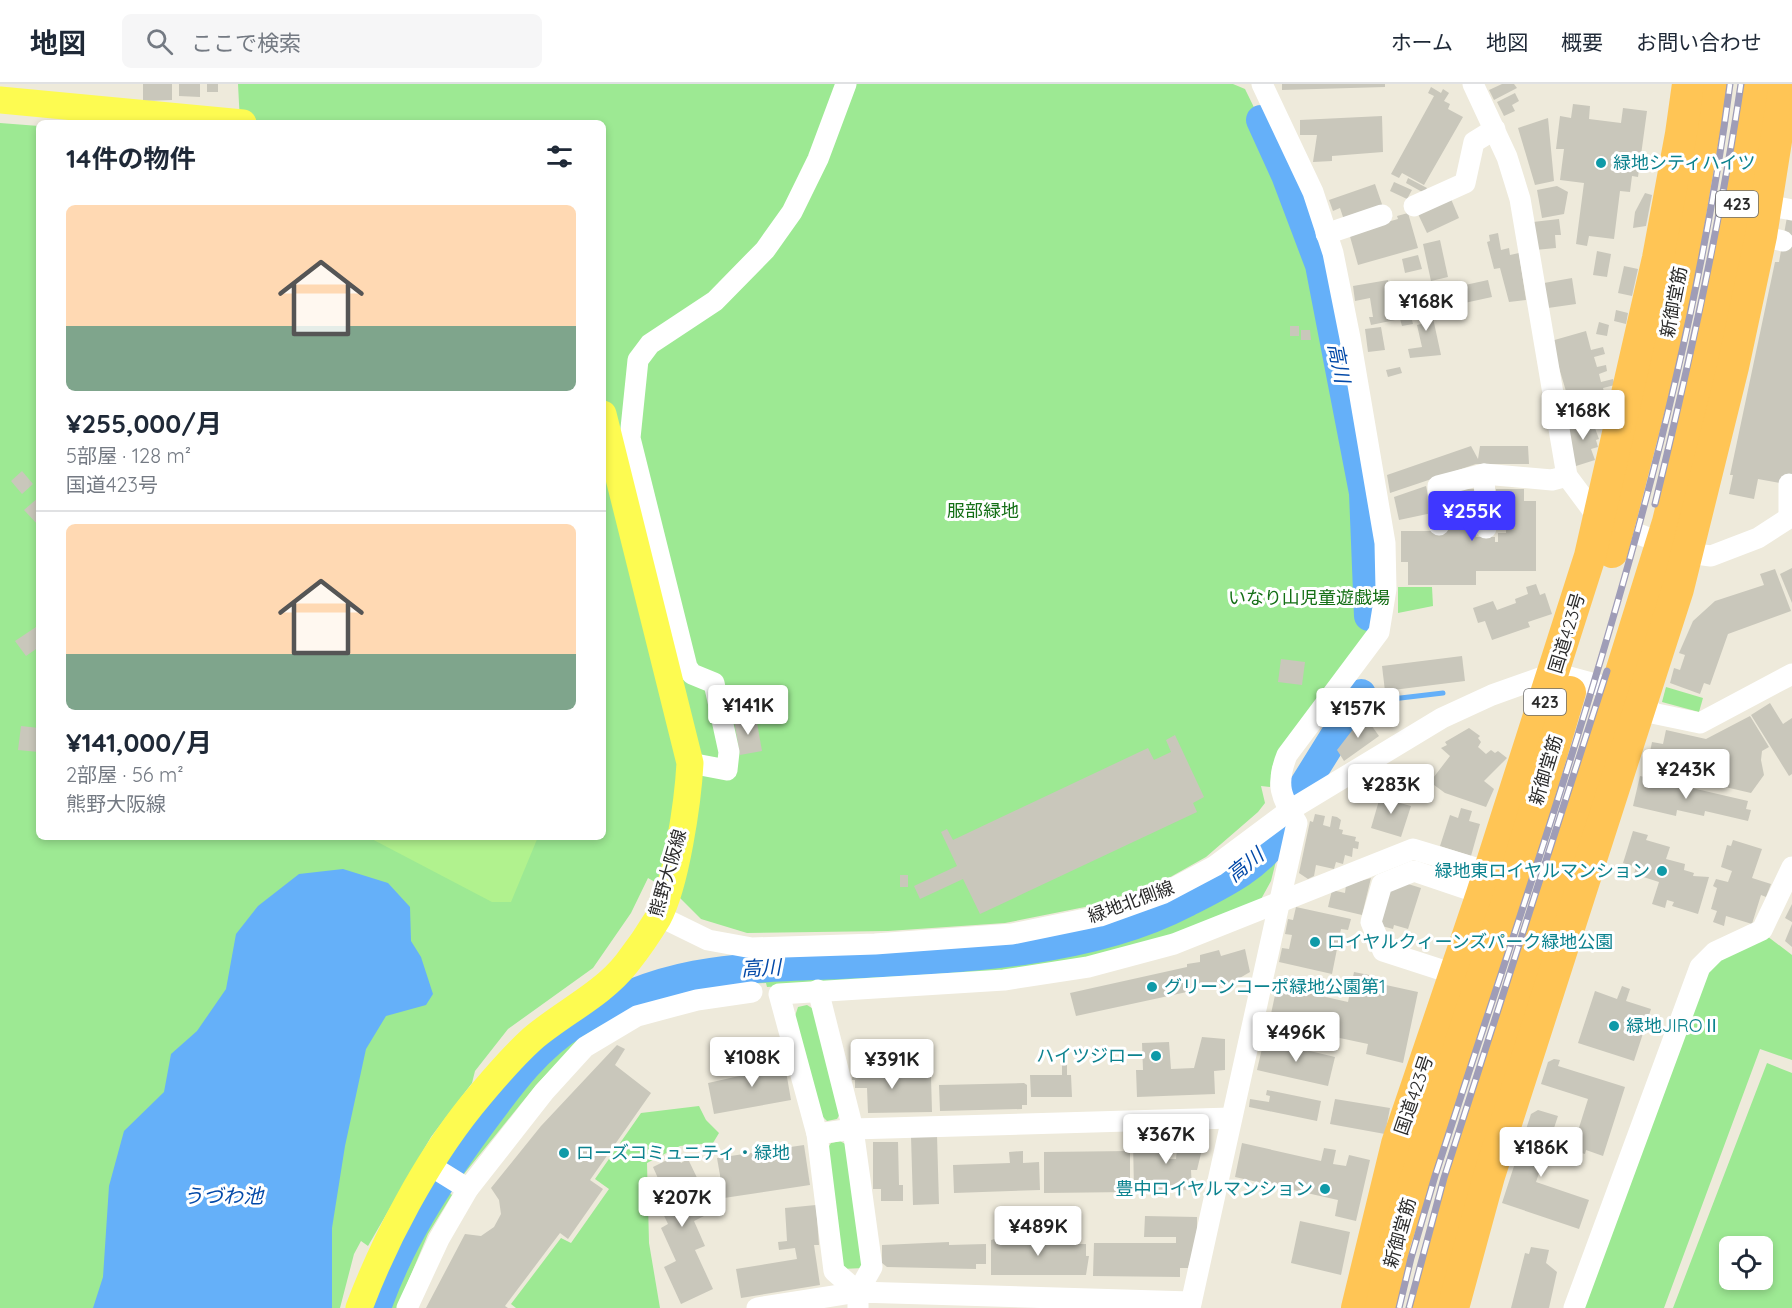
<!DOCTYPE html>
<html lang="ja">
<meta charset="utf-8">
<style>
body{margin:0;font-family:Quicksand,"Noto Sans JP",sans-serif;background:#f6f6f7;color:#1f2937;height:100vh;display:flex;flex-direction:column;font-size:22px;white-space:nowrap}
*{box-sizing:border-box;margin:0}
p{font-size:20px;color:#747a83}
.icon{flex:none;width:33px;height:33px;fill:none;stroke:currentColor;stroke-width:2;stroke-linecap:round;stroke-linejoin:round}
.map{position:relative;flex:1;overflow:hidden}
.panel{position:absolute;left:36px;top:36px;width:570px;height:720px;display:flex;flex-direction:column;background:#fff;border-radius:9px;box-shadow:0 3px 9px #0003}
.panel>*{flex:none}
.controls{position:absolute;left:1719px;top:1152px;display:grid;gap:12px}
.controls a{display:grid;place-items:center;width:54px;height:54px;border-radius:9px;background:#fff;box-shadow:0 3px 9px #0003;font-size:30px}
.price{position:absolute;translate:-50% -51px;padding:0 14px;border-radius:6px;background:#fff;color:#222;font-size:20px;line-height:39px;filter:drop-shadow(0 2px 3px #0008)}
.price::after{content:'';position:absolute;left:50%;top:36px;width:18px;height:14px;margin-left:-9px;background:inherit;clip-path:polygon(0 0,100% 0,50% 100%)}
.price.current{background:#3f37ff;color:#fff}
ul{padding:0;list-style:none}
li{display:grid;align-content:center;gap:12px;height:318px;padding:0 30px}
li+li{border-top:2px solid #e0e1e3}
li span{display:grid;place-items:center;height:186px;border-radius:9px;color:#555}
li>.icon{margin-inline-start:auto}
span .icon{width:108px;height:108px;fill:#fffc;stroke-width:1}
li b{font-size:26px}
h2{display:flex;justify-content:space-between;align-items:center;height:72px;padding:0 30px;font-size:26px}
header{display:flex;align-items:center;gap:36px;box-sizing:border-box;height:84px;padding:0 30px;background:#fff;border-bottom:2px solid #e0e1e3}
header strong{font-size:28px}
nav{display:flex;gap:33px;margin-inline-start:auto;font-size:21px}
.search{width:420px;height:54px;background:#f6f6f7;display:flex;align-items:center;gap:15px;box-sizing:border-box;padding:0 21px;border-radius:9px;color:#747a83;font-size:22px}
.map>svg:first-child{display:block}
</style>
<header>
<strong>地図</strong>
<div class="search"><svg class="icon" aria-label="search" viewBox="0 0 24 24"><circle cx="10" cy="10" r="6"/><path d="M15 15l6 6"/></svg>ここで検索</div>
<nav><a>ホーム</a><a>地図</a><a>概要</a><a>お問い合わせ</a></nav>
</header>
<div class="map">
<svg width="1792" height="1224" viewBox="0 0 1792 1224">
<rect width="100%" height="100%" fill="#eeeadb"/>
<!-- green -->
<g fill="#9de993" fill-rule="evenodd">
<path d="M238,0H1233L1245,5L1326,171L1376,472L1378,509L1372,546L1284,659L1272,683L1270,703L1261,702L1265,719L1258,728L1206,773L1158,800L1090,822L1005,839L888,847L747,849L701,835L677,811L648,794L631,829L593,884L508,945L475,987L472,999L431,1053L368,1162L361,1157L354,1170L340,1224H0V39L39,42V753H603V39H240Z"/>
<path d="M1398,503H1432L1433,522L1398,529Z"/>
<path d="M1666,603L1703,614L1699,628L1662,618Z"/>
<path d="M1272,768L1277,773L1271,797L1260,817L1172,854L1087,877L1006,889L767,903L766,899L733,901L581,955L537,1000L464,1090L456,1084C492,1033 525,976 579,942C664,888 744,889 841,885C984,879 1163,873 1272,768Z"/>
<path d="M1767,852L1792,871V976L1760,965L1664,1224H1583L1705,890L1719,876Z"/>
<path d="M807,921L815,926L842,1026L837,1035L827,1037L820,1030L795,932L798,923Z"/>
<path d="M1767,979L1792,989V1224H1673ZM1730,1162H1762V1196H1730Z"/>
<path d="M699,1022L706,1036L719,1049L713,1059L680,1062L647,1079L649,1159L660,1224H516L511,1220L561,1154L571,1159L609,1105L595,1095L641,1029Z"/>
<path d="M840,1057L847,1061L864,1184L841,1185L826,1067L831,1059Z"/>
<path d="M443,1103L452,1111L428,1150L397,1224H382L416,1145Z"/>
</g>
<!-- pitch -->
<path fill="#b1f28e" d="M368,753H538L511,818H492Z"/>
<!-- water -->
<path fill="#65b0f9" d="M343,785L388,799L410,823L411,857L421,873L433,910L426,921L386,932L366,965L345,1062L332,1144V1224H93L103,1193L109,1102L124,1047L164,1008L171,970L197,947L226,905L236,850L258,822L299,790Z"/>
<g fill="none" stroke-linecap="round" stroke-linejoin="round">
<!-- stream -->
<path stroke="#65b0f9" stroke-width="5" d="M1361,610L1392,615L1443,609"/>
<!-- river -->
<g stroke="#65b0f9" stroke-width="30">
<path d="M1261,36L1286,91L1320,181L1364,409L1369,532"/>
<path d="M1302,705L1361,610"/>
<path d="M376,1224C399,1158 438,1098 479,1042C507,1004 535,964 576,939C664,883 741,884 841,880C950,875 1088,870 1185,819C1218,802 1258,784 1278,752"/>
</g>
</g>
<!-- building -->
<g fill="#c9c7bb">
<path d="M143,0H172V16L143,17Z"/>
<path d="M179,0H200V13L179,12Z"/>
<rect x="207" y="0" width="11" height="8"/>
<path d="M1282,0H1385V3L1282,6Z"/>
<path d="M1502,0H1514L1517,4L1494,16L1489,6Z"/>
<path d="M1431,3L1441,9L1443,5L1449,9L1444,17L1450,20L1448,25L1463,33L1424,101L1402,89L1399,94L1391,90L1434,12L1428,9Z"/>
<path d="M1515,9L1519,17L1512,21L1515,27L1504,32L1497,18Z"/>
<path d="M1573,20L1590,22L1589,35L1621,39L1623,24L1647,27L1638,93L1632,92L1630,108L1620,107L1614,155L1589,152L1587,162L1576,160L1584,99L1560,96L1564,65H1556L1560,32L1571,34Z"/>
<path d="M1382,32L1383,68L1332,72V77L1313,78L1317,51H1300V36Z"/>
<path d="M1548,34L1554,97L1535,101L1518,44Z"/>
<path d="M1408,94L1427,104L1424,109L1406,99Z"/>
<path d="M1394,98L1412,106L1407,115L1390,107Z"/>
<path d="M1375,100L1384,126L1345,139L1340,124L1333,127L1329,116Z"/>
<path d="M1557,102L1568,108L1564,130L1542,134L1537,106Z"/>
<path d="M1645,109L1652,111L1646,142L1633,144L1635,128Z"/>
<path d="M1451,115L1459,134L1427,149L1418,130Z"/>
<path d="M1792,126V401L1758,395L1754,415L1729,410L1733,391H1730L1775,178H1779L1787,133Z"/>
<path d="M1408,129L1418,164L1358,181L1349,149L1398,135L1397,132Z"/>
<path d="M1559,135L1561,151H1555L1556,164L1535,166L1533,138Z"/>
<path d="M1498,149L1501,166L1509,164L1510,171L1519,169L1526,216L1509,218L1500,184L1494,185L1487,158L1490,157L1489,151Z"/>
<path d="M1440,156L1448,193L1431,197L1423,160Z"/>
<path d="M1597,167L1611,170L1607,193L1593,191Z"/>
<path d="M1418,171L1422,185L1405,189L1402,175Z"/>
<path d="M1624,182L1638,185L1632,212L1618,209Z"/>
<path d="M1572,194L1576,220L1548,224L1544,199Z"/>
<path d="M1388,196L1389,201L1405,198L1406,204L1412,203L1417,231L1411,232L1413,240L1402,242L1400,235L1371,241L1369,233H1373L1370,214L1355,217L1353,202Z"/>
<path d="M1488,196L1492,213L1437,225L1433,208Z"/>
<path d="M1426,198L1428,208L1416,210L1414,200Z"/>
<path d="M1428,211L1441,271L1410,274L1408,265L1422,263L1417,241L1421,240L1419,213Z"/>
<path d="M1616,226L1628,229L1626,240L1614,237Z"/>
<path d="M1599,238L1609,241L1607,252L1596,250Z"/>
<rect x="1290" y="242" width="9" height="10"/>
<path d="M1381,243L1385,266L1368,268L1365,245Z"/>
<path d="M1301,246H1310L1311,256H1301Z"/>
<path d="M1586,247L1591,266L1603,263L1605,270L1594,273L1597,283L1606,281L1607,287L1599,290L1601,298L1613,295L1615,301L1603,304L1608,322L1578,327L1571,324L1551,257Z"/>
<path d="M1400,283L1402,289L1388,293L1386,286Z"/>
<path d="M1592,336L1599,355L1596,356L1598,363L1591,365L1595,376L1576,382L1566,342Z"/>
<path d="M1471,362L1478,375L1480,362H1528L1529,380H1476L1390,409L1387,391Z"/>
<path d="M22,387L33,400L22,410L11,397Z"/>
<path d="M1426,402L1432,429L1399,436L1394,413Z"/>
<path d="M1447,405H1476V453H1495V458H1498V449H1506V436H1496V405H1524V417H1536V487H1476V501H1408V478H1401V447H1447Z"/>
<path d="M39,413V442L24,426Z"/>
<path d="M1792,484V519L1780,490Z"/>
<path d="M1775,485L1791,527L1728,550L1710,601L1704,599L1700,610L1670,599L1674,584L1680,586L1685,571L1679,569L1693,537L1715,517L1764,501L1760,490Z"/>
<path d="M1536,500L1540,511L1545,509L1552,530L1528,538L1530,543L1492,556L1485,537L1478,539L1473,524L1493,517L1497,526L1516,519L1515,515L1528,510L1526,503Z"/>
<path d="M36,543L39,563L26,572L15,557Z"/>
<path d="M1462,572L1465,597L1385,607L1382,582Z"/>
<path d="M1281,575L1305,578L1302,601L1278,598Z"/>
<path d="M1770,619L1783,640L1792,634V690L1789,692L1751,631Z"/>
<path d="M1364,631L1379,652L1344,677L1337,666Z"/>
<path d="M1750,632L1769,663L1762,667L1761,676L1764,691L1751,709L1656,687L1659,675L1649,673L1652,658L1663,660L1666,646L1706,655Z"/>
<path d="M756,633L762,667L740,671L734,637Z"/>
<path d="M21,642L39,644V668L18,666Z"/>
<path d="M1469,644L1480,652L1478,654L1481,658L1478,663L1486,670L1491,666L1495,669L1498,667L1507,674L1484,697L1494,705L1486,723L1445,709L1430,698L1450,672L1441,664L1447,661L1445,658Z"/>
<path d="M1175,651L1204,713L1193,719L1197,728L980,830L963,795L920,815L914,802L957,782L941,748L947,745L953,756L1148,664L1154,676L1171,668L1166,656Z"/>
<path d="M1640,692L1748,717L1746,725L1751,726L1748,737L1705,727L1704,732L1677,726L1676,732L1633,722Z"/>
<path d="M1392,705L1403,708L1400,719L1411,722L1401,753L1371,744L1380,713L1389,715Z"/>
<path d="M1461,724L1472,727L1469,737L1480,740L1471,772L1440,762L1450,731L1458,734Z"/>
<path d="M1315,730L1325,732L1323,741L1330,743L1332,732L1337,733L1341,736L1339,745L1343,746L1342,750L1356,753L1355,757L1359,758L1358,765L1353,764L1352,773L1345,771L1343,780L1336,778L1334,785L1316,781L1314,792L1308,795L1299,789L1310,737L1313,738Z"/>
<path d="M1633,747L1648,751L1646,756L1670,763L1666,775L1685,780L1684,786L1694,789L1693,792L1709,793L1698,830L1672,822L1674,818L1667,816L1665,824L1652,820L1659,798L1634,790L1636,783L1623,779Z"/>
<path d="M1733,756L1762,765L1752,794L1771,800L1766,813L1761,811L1752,840L1726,832L1724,842L1713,838L1717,827L1711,825L1717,804L1713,802L1716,795L1728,798L1732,787L1721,783L1727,761L1731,762Z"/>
<rect x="900" y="791" width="8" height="12"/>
<path d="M1371,794L1362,831L1328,823L1332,806L1345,809L1346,801Z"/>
<path d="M1405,799L1421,804L1408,845L1394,841L1393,845L1378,841L1389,804Z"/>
<path d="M1792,820V838L1785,834Z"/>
<path d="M1296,823L1351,835L1348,846L1341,845L1332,890L1279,878L1282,864L1289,865L1292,851L1285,850L1288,835L1293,836Z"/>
<path d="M1792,840V863L1785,857Z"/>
<path d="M1245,865L1250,888L1233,898L1076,932L1070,909L1187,883V880L1200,878V871L1219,866L1221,872Z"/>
<path d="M1354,888L1369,891L1366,904L1384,908L1386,901L1418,908L1403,979L1366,970L1368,960L1269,939L1277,902L1348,918Z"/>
<path d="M1622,902L1630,905L1626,917L1651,925L1634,977L1578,959L1595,907L1617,915Z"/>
<path d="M1202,953L1225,955V986L1214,987L1215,1010L1137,1013L1136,986H1143L1142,959L1169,958L1171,985L1194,984Z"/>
<path d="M1264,956L1335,973L1328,1002L1257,986Z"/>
<path d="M617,961L625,965L615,981L651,1009L590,1096L603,1105L568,1155L560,1149L505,1222L508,1224H426L465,1150L481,1152L494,1143L501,1130L499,1116L491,1104L541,1042Z"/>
<path d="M775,970L777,977L784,976L791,1016L714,1030L708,999L757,988L755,981L768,979L766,972Z"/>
<path d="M1554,975L1560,976L1558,982L1625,1003L1603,1072L1586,1066L1585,1070L1572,1066L1588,1015L1541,1000L1548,978Z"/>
<path d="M852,979H883V985H887V993H931L932,1028L868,1029L867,1004H855V996H852Z"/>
<path d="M1062,980H1067V991H1071L1072,1013H1031L1030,991H1062Z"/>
<path d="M1024,999L1027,1001V1021H1022V1025L940,1027L939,1001Z"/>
<path d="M1267,1006L1321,1017L1317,1037L1249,1023L1250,1015L1269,1018L1270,1012L1266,1011Z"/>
<path d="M1335,1015L1390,1024L1385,1050L1330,1040Z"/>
<path d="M1538,1026L1558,1032L1536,1098L1589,1116L1579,1145L1502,1119L1531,1030Z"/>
<path d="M1183,1047L1205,1053L1197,1086H1191L1192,1106L1134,1107L1133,1056L1152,1055V1065H1165L1166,1075H1176L1178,1055Z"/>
<path d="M937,1051L939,1120L913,1121L911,1052Z"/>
<path d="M873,1058H898L899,1101H903V1117H881V1105H873Z"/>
<path d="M1242,1059L1321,1077L1324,1064L1336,1066L1333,1080L1346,1082L1349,1071L1370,1076L1356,1137L1335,1132L1338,1116L1235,1093Z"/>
<path d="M804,1061L810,1101L724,1114L717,1074Z"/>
<path d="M1023,1067V1079L1039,1078L1040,1106L954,1109L953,1081L1010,1079L1009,1068Z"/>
<path d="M1130,1067V1108L1044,1109V1068Z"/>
<path d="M677,1071L681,1079L688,1075L700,1100L690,1104L704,1132L694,1137L705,1162L695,1166L713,1205L681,1220L664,1183L676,1177L661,1144L668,1140L656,1115L665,1110L653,1083Z"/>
<path d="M816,1121L819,1161H814L820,1201L741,1214L736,1185L797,1175L795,1164L779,1166L778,1158L787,1157L785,1124Z"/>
<path d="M1145,1132L1197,1133V1153L1188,1184H1180V1193L1093,1192L1094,1159H1176V1153H1144Z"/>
<path d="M1300,1137L1350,1148L1341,1191L1291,1179Z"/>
<path d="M998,1154L1080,1155V1160H1086V1172H1089L1086,1191H991V1156Z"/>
<path d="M949,1158V1161L986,1160V1180H976V1185L887,1183L882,1179V1161Z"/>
<path d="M1531,1163L1549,1166L1546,1179L1557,1188L1549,1224H1511L1525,1169L1529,1170Z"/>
</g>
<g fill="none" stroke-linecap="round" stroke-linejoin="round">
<!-- minor -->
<g stroke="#fff" stroke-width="21">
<path d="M1473,0L1507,73L1520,115L1567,392L1599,435L1688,469L1711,472L1758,454L1792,432"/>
<path d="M1766,121L1792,126"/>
<path d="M1414,122L1465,99L1474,58L1495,45"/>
<path d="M1326,150L1382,131"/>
<path d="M1761,152L1783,157"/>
<path d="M1484,390L1486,444"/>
<path d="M1789,400V434"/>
<path d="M1439,441L1438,402L1484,390L1552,396L1567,392"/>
<path d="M690,679L727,686L729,668L714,599L692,590L687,583L630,354L638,276L650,260L715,217L765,166L792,128L818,75L846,0"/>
<path d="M659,832L708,856L752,864L875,860L1012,850L1100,832L1164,809L1215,782L1290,726L1442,634L1492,611L1554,589L1643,613L1652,629L1700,639L1792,590"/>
<path d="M1454,890L1383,867L1371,838L1382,800L1414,787L1482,810"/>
<path d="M818,906L853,1045L872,1183L858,1208"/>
<path d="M817,1050L853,1045L1231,1034"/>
<path d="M431,1082L468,1105"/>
<path d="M858,1208L834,1187L817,1050L779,910L1004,896L1088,883L1174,860L1413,765L1489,788"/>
<path d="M407,1224L439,1155L468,1105L544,1008L585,963L637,932L697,916L752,908"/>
<path d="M757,1224L858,1208"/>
<path d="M858,1224V1208L1191,1218"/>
<path d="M1190,1224L1297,739C1281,713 1275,701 1287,671L1379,548L1386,505L1385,459L1350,254L1333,169L1313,108L1262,0"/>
<path d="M1574,1224L1700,883L1715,868L1762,846L1792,783"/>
</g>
<!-- major -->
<g stroke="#fdfb51" stroke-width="27">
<path d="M0,16L243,39"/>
<path d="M359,1224C384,1157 426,1078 471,1022C489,1000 510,975 532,955C562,929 602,911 627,879C638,865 649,849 658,834C676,801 688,717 690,679L603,330"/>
</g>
<!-- highway -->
<g stroke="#ffc555" stroke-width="32">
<path d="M1612,468L1673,232L1712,0"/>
<path d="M1357,1224L1397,1060L1482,810L1590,472L1658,174L1681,50L1688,0"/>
<path d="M1381,1224L1395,1158L1511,806L1570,608"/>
<path d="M1428,1224L1464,1091L1668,438L1716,240L1757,0"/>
<path d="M1453,1224L1489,1092L1678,505L1733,283L1761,152L1785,0"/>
</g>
<defs>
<g id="rail">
<path d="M1655,420C1689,281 1720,142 1741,0"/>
<path d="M1399,1224L1411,1174L1435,1092C1551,733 1681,376 1730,0"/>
<path d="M1409,1224L1444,1094L1607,587"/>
</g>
</defs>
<!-- rail casing -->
<use href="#rail" stroke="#9f9db7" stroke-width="7"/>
<!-- rail -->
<use href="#rail" stroke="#fff" stroke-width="4.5" stroke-dasharray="14" stroke-linecap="butt"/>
</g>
<!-- markers -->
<g fill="#0f9aa8" stroke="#fff" stroke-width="2">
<circle cx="1601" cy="79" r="6"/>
<circle cx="1662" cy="787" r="6"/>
<circle cx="1315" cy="858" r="6"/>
<circle cx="1152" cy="903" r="6"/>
<circle cx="1614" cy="942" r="6"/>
<circle cx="1156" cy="972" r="6"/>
<circle cx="564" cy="1069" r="6"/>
<circle cx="1325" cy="1105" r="6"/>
</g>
<g text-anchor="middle" stroke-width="6" stroke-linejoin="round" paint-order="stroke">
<!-- shield labels -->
<g fill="#fff" stroke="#6b6b6b" stroke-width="1.5">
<rect x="1716" y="107" width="42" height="26" rx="4.5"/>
<rect x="1524" y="605" width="42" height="26" rx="4.5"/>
</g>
<g font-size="16" font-weight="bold" fill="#2b2b2b">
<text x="1737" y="126">423</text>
<text x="1545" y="624">423</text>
</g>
<!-- culture labels -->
<g font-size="18" fill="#0d838f" stroke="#fff" text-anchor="start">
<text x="1613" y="85">緑地シティハイツ</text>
<text x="1650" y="793" text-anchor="end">緑地東ロイヤルマンション</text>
<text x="1327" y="864">ロイヤルクィーンズパーク緑地公園</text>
<text x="1164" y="909">グリーンコーポ緑地公園第1</text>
<text x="1626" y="948">緑地JIROⅡ</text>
<text x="1144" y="978" text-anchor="end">ハイツジロー</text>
<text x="576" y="1075">ローズコミュニティ・緑地</text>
<text x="1313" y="1111" text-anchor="end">豊中ロイヤルマンション</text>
</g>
<!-- street labels -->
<g font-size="18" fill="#2b2b2b" stroke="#fff">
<text transform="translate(1674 218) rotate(-79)" y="6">新御堂筋</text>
<text transform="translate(1567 549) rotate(-73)" y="6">国道423号</text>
<text transform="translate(1546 686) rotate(-73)" y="6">新御堂筋</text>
<text transform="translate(668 789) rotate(-74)" y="6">熊野大阪線</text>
<text transform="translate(1131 818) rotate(-20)" y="6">緑地北側線</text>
<text transform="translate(1414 1011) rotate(-71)" y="6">国道423号</text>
<text transform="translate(1400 1149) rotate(-74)" y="6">新御堂筋</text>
</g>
<!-- park labels -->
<g font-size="18" fill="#146f15" stroke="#fff">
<text x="983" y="433">服部緑地</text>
<text x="1309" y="520">いなり山児童遊戯場</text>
</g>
<!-- water labels -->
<g font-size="20" font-style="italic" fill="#0249a8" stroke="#fff">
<text transform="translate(1339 279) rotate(79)" y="7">高川</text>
<text transform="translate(1245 781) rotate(-39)" y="7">高川</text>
<text transform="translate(761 884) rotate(-3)" y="7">高川</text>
<text x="223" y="1119">うづわ池</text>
</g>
</g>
</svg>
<div class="controls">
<a><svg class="icon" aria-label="locate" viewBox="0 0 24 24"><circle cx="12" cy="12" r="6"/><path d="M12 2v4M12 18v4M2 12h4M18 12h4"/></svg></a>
</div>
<b class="price" style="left:1426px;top:248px">¥168K</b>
<b class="price" style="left:1583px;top:357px">¥168K</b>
<b class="price current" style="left:1472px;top:458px">¥255K</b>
<b class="price" style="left:748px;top:652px">¥141K</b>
<b class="price" style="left:1358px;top:655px">¥157K</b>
<b class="price" style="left:1686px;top:716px">¥243K</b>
<b class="price" style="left:1391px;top:731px">¥283K</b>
<b class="price" style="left:1296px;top:979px">¥496K</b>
<b class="price" style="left:752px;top:1004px">¥108K</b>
<b class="price" style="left:892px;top:1006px">¥391K</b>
<b class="price" style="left:1166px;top:1081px">¥367K</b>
<b class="price" style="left:1541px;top:1094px">¥186K</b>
<b class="price" style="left:682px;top:1144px">¥207K</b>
<b class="price" style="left:1038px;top:1173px">¥489K</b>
<section class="panel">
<h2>14件の物件<svg class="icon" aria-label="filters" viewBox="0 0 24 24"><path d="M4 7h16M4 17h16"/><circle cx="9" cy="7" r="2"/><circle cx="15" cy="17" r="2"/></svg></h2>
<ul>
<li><span style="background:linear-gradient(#ffd9b3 65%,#7fa58c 0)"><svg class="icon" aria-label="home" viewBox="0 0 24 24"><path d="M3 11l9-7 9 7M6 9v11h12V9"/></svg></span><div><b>¥255,000/月</b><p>5部屋 · 128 m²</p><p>国道423号</p></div></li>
<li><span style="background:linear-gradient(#ffd9b3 70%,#7fa58c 0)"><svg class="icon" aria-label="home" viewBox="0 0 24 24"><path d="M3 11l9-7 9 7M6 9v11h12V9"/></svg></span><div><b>¥141,000/月</b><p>2部屋 · 56 m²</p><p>熊野大阪線</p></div></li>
</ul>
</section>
</div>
